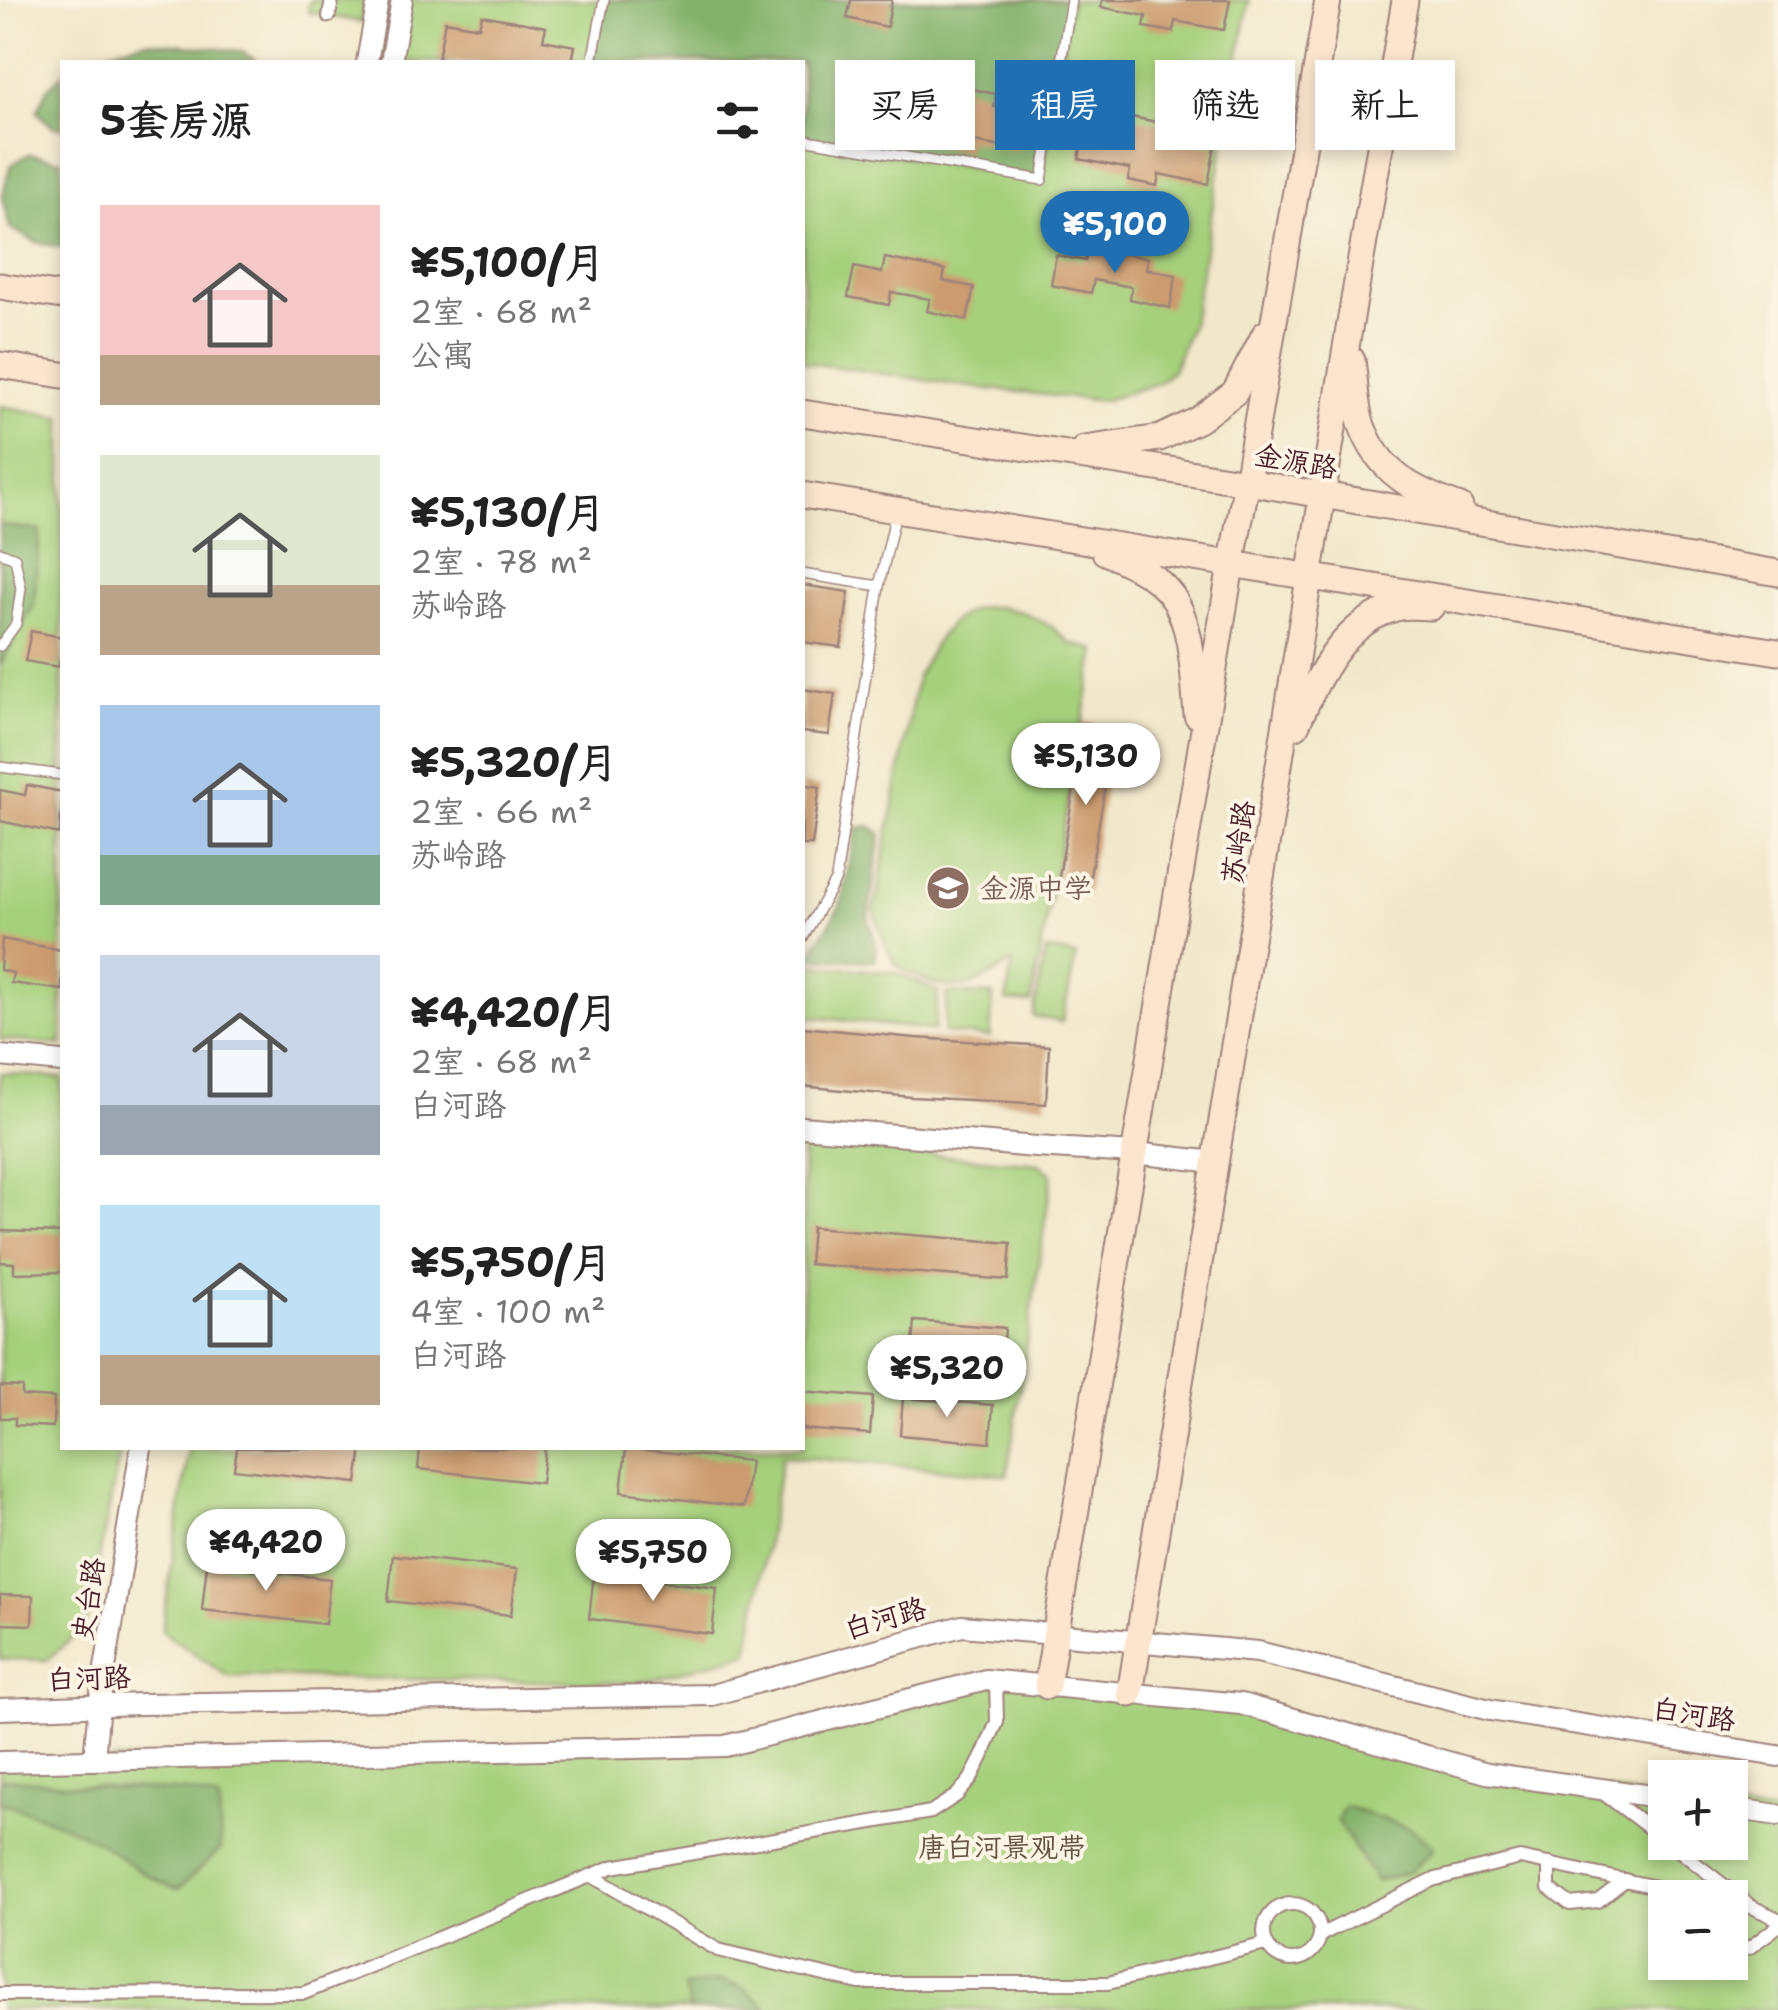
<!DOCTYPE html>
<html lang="zh">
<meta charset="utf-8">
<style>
body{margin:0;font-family:"Shantell Sans","LXGW WenKai TC",sans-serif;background:#f2f2f2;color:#222;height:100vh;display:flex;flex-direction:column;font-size:38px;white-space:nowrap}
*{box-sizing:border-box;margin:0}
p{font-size:32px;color:#767676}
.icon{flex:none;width:55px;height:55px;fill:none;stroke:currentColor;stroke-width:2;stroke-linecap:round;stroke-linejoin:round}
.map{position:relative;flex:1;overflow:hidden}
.side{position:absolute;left:60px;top:60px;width:745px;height:1390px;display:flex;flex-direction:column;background:#fff;border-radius:0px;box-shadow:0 5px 15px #0003}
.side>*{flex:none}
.top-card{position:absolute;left:835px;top:60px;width:792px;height:90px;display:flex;gap:20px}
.fabs{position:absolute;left:1648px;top:1760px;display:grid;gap:20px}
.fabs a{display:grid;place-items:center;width:100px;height:100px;border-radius:0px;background:#fff;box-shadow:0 5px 15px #0003;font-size:50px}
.price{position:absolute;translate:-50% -85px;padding:0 22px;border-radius:35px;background:#fff;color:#222;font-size:32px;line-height:65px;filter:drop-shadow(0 2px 5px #0008)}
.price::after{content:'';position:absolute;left:50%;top:60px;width:30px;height:22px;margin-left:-15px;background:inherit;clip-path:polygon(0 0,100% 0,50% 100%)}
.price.active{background:#1f6fb2;color:#fff}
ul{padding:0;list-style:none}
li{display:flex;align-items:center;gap:30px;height:250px;padding:0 40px}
li span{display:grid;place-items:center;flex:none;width:280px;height:200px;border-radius:0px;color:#555}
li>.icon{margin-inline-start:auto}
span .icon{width:120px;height:120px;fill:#fffc;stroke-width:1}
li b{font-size:42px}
h2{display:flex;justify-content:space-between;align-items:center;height:120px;padding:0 40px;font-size:42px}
.chip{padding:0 35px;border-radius:0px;background:#fff;box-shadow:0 5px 15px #0003;font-size:35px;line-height:90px}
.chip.active{background:#1f6fb2;color:#fff}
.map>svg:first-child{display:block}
</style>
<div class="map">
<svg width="1778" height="2010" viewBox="0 0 1778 2010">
<rect width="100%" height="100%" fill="#fcf5e5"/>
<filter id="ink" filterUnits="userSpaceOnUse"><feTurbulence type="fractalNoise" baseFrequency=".01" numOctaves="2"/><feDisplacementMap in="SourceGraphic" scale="20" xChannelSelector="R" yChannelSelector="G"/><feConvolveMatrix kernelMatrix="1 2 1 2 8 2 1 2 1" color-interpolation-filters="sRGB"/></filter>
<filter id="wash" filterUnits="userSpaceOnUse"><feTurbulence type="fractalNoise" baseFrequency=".0048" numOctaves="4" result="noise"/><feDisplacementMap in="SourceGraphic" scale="40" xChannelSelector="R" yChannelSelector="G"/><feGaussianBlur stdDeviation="2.25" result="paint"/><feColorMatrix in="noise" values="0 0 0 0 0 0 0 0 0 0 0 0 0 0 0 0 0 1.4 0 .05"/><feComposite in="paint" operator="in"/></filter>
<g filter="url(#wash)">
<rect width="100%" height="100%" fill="#f1e7ca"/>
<!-- green -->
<g fill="#a6d07c" stroke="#787854" stroke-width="2.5" fill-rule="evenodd">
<path d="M310,0H365L361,22L308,12Z"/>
<path d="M402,0H1249L1192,323L1172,371L1158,383L1103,401L972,387L803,362L802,62H391Z"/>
<path d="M0,406L62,417V1045L0,1039Z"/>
<path d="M998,607L1022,612L1052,627L1070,643L1096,650L1031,1003L1006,1001L1013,962C976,984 958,998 916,976C910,973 900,969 896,964C885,950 880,928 874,912L917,677C930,652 944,620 974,609C981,606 991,607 998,607Z"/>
<path d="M1046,950L1076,956L1062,1022L1033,1016Z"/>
<path d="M802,964L896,973L938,991L934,1030L803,1016Z"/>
<path d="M947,993L993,995L990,1037L944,1033Z"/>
<path d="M0,1073L62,1078V1448H121L85,1627L47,1660L0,1659Z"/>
<path d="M803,1143L1039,1164L1052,1175L1007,1475L782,1456L748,1653L640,1683L227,1676L162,1631L189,1448H802Z"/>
<path d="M986,1680L1241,1704L1487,1773L1665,1798V1842H1730V1808L1778,1815V2010H0V1763L725,1746ZM1665,1898H1730V1962H1665Z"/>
</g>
<!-- forest -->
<g fill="#84b26c" stroke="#67684c" stroke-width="2.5">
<path d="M604,0H1071L1042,180L803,139L802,62H592Z"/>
<path d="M146,41L240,51L256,60L255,62H74L78,59Z"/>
<path d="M62,74V128L52,126L37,112L48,88Z"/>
<path d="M29,154L62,160V247L36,242L10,228L2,198L10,166Z"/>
<path d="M0,525L40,531L34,605L0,666Z"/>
<path d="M870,826L881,834L868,917L876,945L875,961L809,958L840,906L857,828Z"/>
<path d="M6,1778L72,1785L187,1792L219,1801L221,1849L178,1889C147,1880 123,1857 96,1841C66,1824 32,1813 0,1802V1780Z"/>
<path d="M1345,1806L1411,1829L1434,1848L1410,1872L1376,1881L1337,1820Z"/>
<path d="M723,1981L744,1988L769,2010H690L684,1987Z"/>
</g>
<g id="blocks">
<!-- building -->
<g fill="#cc9c6f">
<path d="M851,0H892L887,27L847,18Z"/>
<path d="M1102,0H1230L1224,30L1175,21L1173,32L1144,27L1146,16L1101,7Z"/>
<path d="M482,15L546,27L543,40L575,46L572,62H456L438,59L445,21L479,27Z"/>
<path d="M932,81L996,94L994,107L1025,113L1018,150L969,141L967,152L938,147L940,136L889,126L896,88L930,94Z"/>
<path d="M1122,115L1186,128L1184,140L1215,146L1208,184L1159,174L1157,186L1128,180L1130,169L1079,159L1086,121L1120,128Z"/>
<path d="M1088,247L1148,258L1146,269L1176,275L1170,308L1130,299L1132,287L1094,280L1091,293L1051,285L1056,255L1085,261Z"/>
<path d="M885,258L945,270L943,281L974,287L967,320L927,311L930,299L891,292L889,305L848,297L854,267L882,273Z"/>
<path d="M802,585L849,592L841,647L802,642Z"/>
<path d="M31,631L62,637V658H60L59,667L25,661Z"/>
<path d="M802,689L835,694L829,735L802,732Z"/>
<path d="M1085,723L1115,728L1087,894L1057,889Z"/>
<path d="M802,784L820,787L812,845H802Z"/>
<path d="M27,785L62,792L60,834L0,821V790L25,795Z"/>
<path d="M2,939L62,950V990L11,983L13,973L0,970Z"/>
<path d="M802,1027L915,1038L1049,1046L1046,1104L912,1097L802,1086Z"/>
<path d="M812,1227L1011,1243L1008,1280L809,1264Z"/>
<path d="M0,1231L62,1233V1272L14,1273V1263L0,1262Z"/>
<path d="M915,1321L1005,1328L1002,1365L912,1358Z"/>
<path d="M0,1386L22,1387V1396L54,1398L53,1427L15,1425V1418H0Z"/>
<path d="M802,1391L873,1397L870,1434L802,1429Z"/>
<path d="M903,1398L993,1405L990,1443L900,1435Z"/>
<path d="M237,1448H362L357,1483L234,1469Z"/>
<path d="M420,1448H545L541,1483L418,1469Z"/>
<path d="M626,1448L750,1461L744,1507L621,1492Z"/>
<path d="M393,1555L517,1569L511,1615L388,1601Z"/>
<path d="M207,1564L330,1579L325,1624L202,1610Z"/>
<path d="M594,1573L717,1588L712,1634L589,1619Z"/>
<path d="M0,1595L33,1596L32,1625L0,1624Z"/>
</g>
</g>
</g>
<g filter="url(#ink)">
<use href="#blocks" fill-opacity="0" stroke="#9e837a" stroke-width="2.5"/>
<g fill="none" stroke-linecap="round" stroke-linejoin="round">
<defs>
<g id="service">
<path d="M592,62L604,0"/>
<path d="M802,139L1042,180L1071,0"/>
<path d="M0,552L15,558L21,588L16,624L0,646"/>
<path d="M802,574L879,586"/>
<path d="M0,767L62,775"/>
<path d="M802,939L836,879L879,586L896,513"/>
</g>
<g id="pedestrian">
<path d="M329,16L332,0"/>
<path d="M1603,1793L1665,1840"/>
<path d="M1668,1842L1752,1907"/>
<path d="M1549,1864V1888L1570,1904L1598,1901L1625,1880"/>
<path d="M592,1876L718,1950L859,1983H1108L1266,1944"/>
<path d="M1730,1902L1752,1907L1778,1919"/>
<circle cx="1292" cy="1932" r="28"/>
<path d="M1320,1935L1432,1880L1520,1858L1708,1898"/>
<path d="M1730,1944L1749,1948L1778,1926"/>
<path d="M0,1994L304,1993L612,1867L931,1812L957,1795L970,1780L982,1757L997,1722L996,1681"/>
</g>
<g id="tertiary">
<path d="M367,62L378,0"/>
<path d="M391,62L402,0"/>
<path d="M0,1056L62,1062"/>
<path d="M802,1127L1036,1147L1134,1153L1216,1162"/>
<path d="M0,1709L141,1704L712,1695L962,1626L1258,1652L1490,1710L1778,1756"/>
<path d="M94,1759L99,1705L141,1448"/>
<path d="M0,1762L725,1746L986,1680L1241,1704L1487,1773L1665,1798"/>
<path d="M1730,1808L1778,1815"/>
</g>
<g id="secondary">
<path d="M0,286L62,296"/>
<path d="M1352,360C1355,380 1355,404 1361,423C1379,474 1413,490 1460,507"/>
<path d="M0,365L62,375"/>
<path d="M802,413L1247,482L1778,573"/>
<path d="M1084,449L1160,438L1198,420L1235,392L1265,334"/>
<path d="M802,495L1778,652"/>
<path d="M1105,552C1126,562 1149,571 1165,588C1194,617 1193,676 1197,715"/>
<path d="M1296,726C1317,679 1343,619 1400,607C1409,605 1421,607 1431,607"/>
<path d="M1047,1686L1231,565L1247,482L1328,0"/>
<path d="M1130,1694L1348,335L1405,0"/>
</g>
</defs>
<!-- service casing -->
<use href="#service" stroke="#9e837a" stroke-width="12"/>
<!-- pedestrian casing -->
<use href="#pedestrian" stroke="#9e837a" stroke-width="16"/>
<!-- tertiary casing -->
<use href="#tertiary" stroke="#9e837a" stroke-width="24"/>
<!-- secondary casing -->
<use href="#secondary" stroke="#9e837a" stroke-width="29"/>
<!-- service -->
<use href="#service" stroke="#fff" stroke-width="9"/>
<!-- pedestrian -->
<use href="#pedestrian" stroke="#fff" stroke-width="12"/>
<!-- tertiary -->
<use href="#tertiary" stroke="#fff" stroke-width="20"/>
<!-- secondary -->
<use href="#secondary" stroke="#fbe5cf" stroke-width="25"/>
</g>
</g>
<!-- icons -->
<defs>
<symbol id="school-disc" viewBox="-11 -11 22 22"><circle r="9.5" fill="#8d6e63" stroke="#fcf5e5"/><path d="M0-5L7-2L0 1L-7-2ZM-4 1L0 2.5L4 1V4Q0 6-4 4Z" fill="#fff"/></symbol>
</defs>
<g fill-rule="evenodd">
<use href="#school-disc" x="923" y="863" width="50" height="50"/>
</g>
<g text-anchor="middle" stroke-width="8" stroke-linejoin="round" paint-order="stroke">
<!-- street labels -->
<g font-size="28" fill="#4a1f2b" stroke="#fcf5e5">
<text transform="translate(1296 461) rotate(10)" y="10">金源路</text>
<text transform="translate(1238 842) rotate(-81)" y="10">苏岭路</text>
<text transform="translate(88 1599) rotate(-81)" y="10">史台路</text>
<text transform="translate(885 1618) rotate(-16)" y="10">白河路</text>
<text transform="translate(89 1678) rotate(-2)" y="10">白河路</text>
<text transform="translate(1694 1714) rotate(9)" y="10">白河路</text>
</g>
<!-- education labels -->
<g font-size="28" fill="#785e54" stroke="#fcf5e5" text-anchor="start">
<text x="980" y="898">金源中学</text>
</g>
<!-- park labels -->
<g font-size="28" fill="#665443" stroke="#fcf5e5">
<text x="1002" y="1857">唐白河景观带</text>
</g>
</g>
</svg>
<div class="fabs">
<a>+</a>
<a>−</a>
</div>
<b class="price active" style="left:1115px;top:276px">¥5,100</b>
<b class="price" style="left:1086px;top:808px">¥5,130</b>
<b class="price" style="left:947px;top:1420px">¥5,320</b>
<b class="price" style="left:266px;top:1594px">¥4,420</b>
<b class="price" style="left:653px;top:1604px">¥5,750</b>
<div class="top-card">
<a class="chip">买房</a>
<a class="chip active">租房</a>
<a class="chip">筛选</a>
<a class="chip">新上</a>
</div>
<section class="side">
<h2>5套房源<svg class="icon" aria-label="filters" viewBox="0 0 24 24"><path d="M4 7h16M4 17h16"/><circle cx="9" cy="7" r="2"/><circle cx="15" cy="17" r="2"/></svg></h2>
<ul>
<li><span style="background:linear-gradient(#f6c9c9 75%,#b9a48a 0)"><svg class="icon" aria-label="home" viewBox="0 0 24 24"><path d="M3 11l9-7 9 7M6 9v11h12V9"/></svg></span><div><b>¥5,100/月</b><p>2室 · 68 m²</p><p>公寓</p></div></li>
<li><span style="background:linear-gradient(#dfe7d0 65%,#b9a48a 0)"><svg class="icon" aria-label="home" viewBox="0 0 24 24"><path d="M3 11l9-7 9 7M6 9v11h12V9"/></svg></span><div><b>¥5,130/月</b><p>2室 · 78 m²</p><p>苏岭路</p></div></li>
<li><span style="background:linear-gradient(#a9c7e8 75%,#7fa58c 0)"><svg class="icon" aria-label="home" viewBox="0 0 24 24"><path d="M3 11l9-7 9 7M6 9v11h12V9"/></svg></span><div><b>¥5,320/月</b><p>2室 · 66 m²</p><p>苏岭路</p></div></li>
<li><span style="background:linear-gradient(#c9d6e8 75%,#9aa5b1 0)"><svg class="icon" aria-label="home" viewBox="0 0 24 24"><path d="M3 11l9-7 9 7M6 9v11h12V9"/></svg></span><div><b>¥4,420/月</b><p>2室 · 68 m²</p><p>白河路</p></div></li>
<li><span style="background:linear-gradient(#bfe0f5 75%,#b9a48a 0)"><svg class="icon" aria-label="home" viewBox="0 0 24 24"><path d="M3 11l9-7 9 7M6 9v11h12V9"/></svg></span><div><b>¥5,750/月</b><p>4室 · 100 m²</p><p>白河路</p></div></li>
</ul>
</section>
</div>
